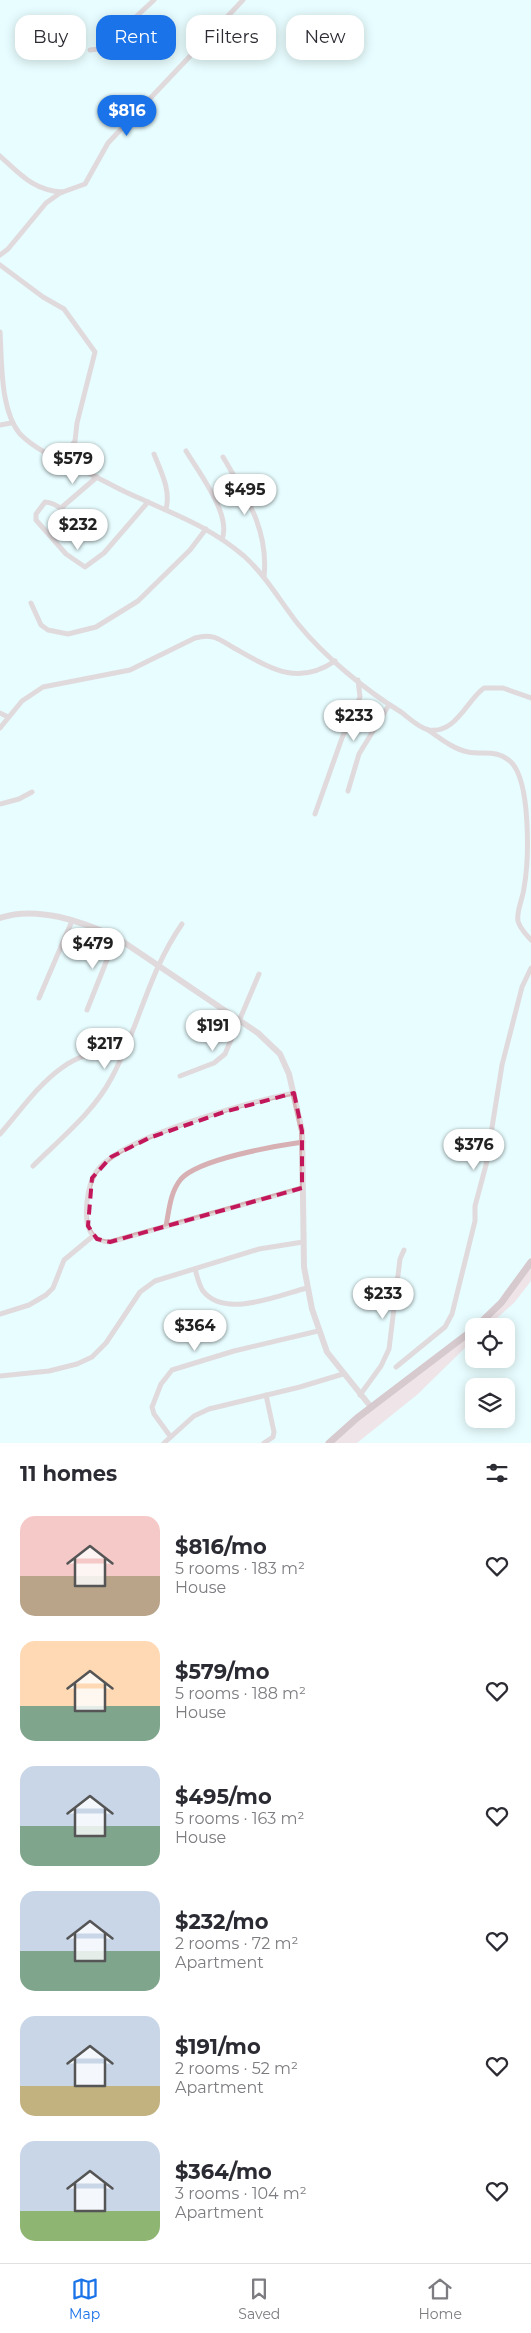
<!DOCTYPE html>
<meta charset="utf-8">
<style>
body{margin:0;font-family:Montserrat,sans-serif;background:#f2f2f3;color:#2b2b33;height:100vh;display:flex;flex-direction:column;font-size:19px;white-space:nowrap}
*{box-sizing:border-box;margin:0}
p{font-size:16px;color:#7c7c81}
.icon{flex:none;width:28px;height:28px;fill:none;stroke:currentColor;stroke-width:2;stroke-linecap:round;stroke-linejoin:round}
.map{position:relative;height:1443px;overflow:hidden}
.side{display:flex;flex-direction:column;background:#fff;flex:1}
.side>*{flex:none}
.guide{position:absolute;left:15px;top:15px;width:501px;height:45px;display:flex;gap:10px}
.controls{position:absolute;left:465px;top:1318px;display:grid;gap:10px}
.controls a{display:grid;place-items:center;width:50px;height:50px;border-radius:10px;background:#fff;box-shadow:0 2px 12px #0003;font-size:25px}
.price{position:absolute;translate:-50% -42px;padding:0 11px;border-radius:18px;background:#fff;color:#222;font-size:16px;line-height:32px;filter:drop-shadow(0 1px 2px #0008)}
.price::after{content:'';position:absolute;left:50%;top:30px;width:15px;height:11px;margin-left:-8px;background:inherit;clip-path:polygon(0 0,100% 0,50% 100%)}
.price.current{background:#1a73e8;color:#fff}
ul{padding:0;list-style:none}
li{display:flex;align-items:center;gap:15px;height:125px;padding:0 20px}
li span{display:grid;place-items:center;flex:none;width:140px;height:100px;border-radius:15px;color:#555}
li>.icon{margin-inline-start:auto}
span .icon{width:60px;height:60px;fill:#fffc;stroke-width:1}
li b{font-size:21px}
h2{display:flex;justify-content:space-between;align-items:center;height:60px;padding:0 20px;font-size:21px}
.tag{padding:0 18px;border-radius:15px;background:#fff;box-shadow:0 2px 12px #0003;font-size:18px;line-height:45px}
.tag.current{background:#1a73e8;color:#fff}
.tab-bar{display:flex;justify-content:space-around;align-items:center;height:70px;border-top:1px solid #e1e1e2;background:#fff;font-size:14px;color:#7c7c81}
.tab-bar a{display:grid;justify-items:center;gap:2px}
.tab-bar .current{color:#1a73e8}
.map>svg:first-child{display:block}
</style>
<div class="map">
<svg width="531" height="1443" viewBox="0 0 531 1443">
<rect width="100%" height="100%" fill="#e8fdff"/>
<!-- green -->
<g fill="#f9c8cd">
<path d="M531,1262V1281L514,1303L488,1326H477L494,1311Z"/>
<path d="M474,1329V1339L418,1394L357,1443H329Z"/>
</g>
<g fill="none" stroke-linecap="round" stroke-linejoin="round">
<!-- minor -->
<g stroke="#d7b0b4" stroke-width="5">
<path d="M90,50L99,49L108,43L154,0"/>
<path d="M0,156C20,174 34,191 63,192"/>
<path d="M0,255L8,249L46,203L60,193L85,184L108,143L243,0"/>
<path d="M0,265L43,297L64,309L95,352L77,423L75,441L61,462"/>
<path d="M0,332C2,363 0,410 20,434C39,453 64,461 88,473C105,481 121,491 139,498C178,516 210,527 244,556C266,576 280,601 298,624C324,656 365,690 401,712C409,718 419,728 429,730C456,734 467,700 484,688H503L531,698"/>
<path d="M0,425L11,423"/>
<path d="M186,451C198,471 232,515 222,539"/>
<path d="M154,454C161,472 171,490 166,509"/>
<path d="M223,457C246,496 269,530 264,577"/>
<path d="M61,508L97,477"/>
<path d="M84,534C73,522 62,503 45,502L36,514V520L66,554L85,567L104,553L148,502"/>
<path d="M31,603L41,625L48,630L68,634L96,627L138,601L190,550L206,529"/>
<path d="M0,713L8,717"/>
<path d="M0,728L22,701L43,687L130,670L195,638C213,633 219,639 234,648C270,668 297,687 335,661"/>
<path d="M428,730C440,738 453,749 468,752C484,755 497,749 511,762C531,782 529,860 524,888C523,898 516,912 518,921C520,929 526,934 531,940"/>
<path d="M348,791L359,754L389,705"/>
<path d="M0,804L19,799L32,792"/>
<path d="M315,814L342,738L360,697L358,680"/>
<path d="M39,998L72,921"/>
<path d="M87,1010L116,937"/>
<path d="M180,1076L214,1063L225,1054L259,974"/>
<path d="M294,1093C249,1102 129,1135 100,1167C88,1179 85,1206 87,1222C89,1234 97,1242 110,1242L302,1188"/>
<path d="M0,1134C35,1094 63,1045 123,1052"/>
<path d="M33,1166C60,1139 94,1112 112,1077C139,1027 148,973 182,924"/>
<path d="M166,1226C169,1211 170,1192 181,1179C199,1159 275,1146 303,1142"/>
<path d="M195,1269C197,1276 199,1285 203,1291C225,1319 279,1295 307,1288"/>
<path d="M0,1314L29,1305L46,1295L53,1288L64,1260L93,1236"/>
<path d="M396,1367L445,1327L452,1314L475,1221V1206L486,1165L502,1065L522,987L531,968"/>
<path d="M0,1376L49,1371L77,1364L92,1357L106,1343L140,1292L155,1281L259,1249L303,1242"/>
<path d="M360,1395L381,1366L389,1349L400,1259L404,1250"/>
<path d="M170,1436L154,1414L152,1407L161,1384L172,1370L234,1351L318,1331"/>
<path d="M164,1443L194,1416L209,1409L300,1387L343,1374"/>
<path d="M264,1443L273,1437L274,1432L266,1395"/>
</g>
<!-- tertiary -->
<path stroke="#d7b0b4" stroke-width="6" d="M0,918C37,905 83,922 116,937L258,1033L280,1054L289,1074L302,1131L304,1267L312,1309L327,1352L371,1407"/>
<!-- secondary -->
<g stroke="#c48c93" stroke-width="7">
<path d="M477,1326L501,1303L531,1262"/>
<path d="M329,1443L357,1418L474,1329"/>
</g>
</g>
<!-- marked area -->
<path d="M0 0H531V1443H0ZM294,1093L302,1131V1188L110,1242L97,1239L88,1226L92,1178L111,1157L149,1138L224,1112Z" fill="#e8fdff" fill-opacity=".55" fill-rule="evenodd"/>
<path fill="none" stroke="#c2185b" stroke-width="4" stroke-dasharray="10 6" stroke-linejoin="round" d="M294,1093L302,1131V1188L110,1242L97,1239L88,1226L92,1178L111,1157L149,1138L224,1112Z"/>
</svg>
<div class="controls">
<a><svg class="icon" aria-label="locate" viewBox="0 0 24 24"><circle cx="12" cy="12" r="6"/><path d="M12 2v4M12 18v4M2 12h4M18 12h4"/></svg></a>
<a><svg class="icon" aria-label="layers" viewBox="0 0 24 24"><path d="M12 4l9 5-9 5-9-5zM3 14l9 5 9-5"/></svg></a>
</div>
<b class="price current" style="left:127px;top:137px">$816</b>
<b class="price" style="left:73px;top:485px">$579</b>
<b class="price" style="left:245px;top:516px">$495</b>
<b class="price" style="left:78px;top:551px">$232</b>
<b class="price" style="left:354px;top:742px">$233</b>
<b class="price" style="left:93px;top:970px">$479</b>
<b class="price" style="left:213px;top:1052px">$191</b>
<b class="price" style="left:105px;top:1070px">$217</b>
<b class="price" style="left:474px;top:1171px">$376</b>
<b class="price" style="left:383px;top:1320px">$233</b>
<b class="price" style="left:195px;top:1352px">$364</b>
<div class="guide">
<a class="tag">Buy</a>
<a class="tag current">Rent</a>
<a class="tag">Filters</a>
<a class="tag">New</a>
</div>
</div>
<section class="side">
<h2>11 homes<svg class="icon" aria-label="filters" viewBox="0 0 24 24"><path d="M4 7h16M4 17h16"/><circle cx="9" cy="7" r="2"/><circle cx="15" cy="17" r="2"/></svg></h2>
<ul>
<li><span style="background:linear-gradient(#f6c9c9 60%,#b9a48a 0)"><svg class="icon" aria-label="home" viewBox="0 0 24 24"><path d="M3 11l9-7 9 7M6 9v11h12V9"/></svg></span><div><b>$816/mo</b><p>5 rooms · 183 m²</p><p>House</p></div><svg class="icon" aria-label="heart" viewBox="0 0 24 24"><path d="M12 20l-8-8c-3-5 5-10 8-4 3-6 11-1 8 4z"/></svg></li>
<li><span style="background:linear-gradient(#ffd9b3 65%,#7fa58c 0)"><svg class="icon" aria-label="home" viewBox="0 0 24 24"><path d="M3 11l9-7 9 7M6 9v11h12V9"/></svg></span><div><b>$579/mo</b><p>5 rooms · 188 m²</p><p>House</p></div><svg class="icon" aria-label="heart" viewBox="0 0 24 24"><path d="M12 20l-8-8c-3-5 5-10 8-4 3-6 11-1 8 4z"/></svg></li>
<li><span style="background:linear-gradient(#c9d6e8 60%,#7fa58c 0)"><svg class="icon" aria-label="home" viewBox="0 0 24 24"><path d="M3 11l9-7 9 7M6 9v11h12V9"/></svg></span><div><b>$495/mo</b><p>5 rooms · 163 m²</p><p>House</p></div><svg class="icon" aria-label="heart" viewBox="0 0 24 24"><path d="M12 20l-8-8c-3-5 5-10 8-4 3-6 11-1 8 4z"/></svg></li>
<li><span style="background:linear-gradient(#c9d6e8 60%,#7fa58c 0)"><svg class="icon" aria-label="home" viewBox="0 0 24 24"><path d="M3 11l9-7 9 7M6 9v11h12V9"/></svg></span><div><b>$232/mo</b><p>2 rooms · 72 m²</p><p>Apartment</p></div><svg class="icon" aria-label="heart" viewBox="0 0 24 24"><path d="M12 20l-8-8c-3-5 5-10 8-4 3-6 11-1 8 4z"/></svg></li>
<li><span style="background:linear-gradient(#c9d6e8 70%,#c2b280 0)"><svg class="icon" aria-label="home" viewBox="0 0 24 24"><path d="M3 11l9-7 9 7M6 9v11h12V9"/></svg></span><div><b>$191/mo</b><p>2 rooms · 52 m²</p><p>Apartment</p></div><svg class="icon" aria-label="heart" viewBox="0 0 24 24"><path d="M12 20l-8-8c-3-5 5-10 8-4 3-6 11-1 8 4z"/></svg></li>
<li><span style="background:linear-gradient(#c9d6e8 70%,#8fb573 0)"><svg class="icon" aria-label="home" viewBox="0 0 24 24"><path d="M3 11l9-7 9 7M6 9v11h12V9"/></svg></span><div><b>$364/mo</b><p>3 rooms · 104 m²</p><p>Apartment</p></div><svg class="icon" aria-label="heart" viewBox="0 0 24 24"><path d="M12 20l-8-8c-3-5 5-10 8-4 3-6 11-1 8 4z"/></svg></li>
</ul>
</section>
<nav class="tab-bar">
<a class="current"><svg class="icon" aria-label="map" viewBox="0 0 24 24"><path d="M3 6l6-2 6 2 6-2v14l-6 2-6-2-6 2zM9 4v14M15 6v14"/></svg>Map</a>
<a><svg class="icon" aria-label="saved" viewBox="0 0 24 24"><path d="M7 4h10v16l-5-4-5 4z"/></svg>Saved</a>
<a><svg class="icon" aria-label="home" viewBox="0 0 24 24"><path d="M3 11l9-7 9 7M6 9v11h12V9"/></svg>Home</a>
</nav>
